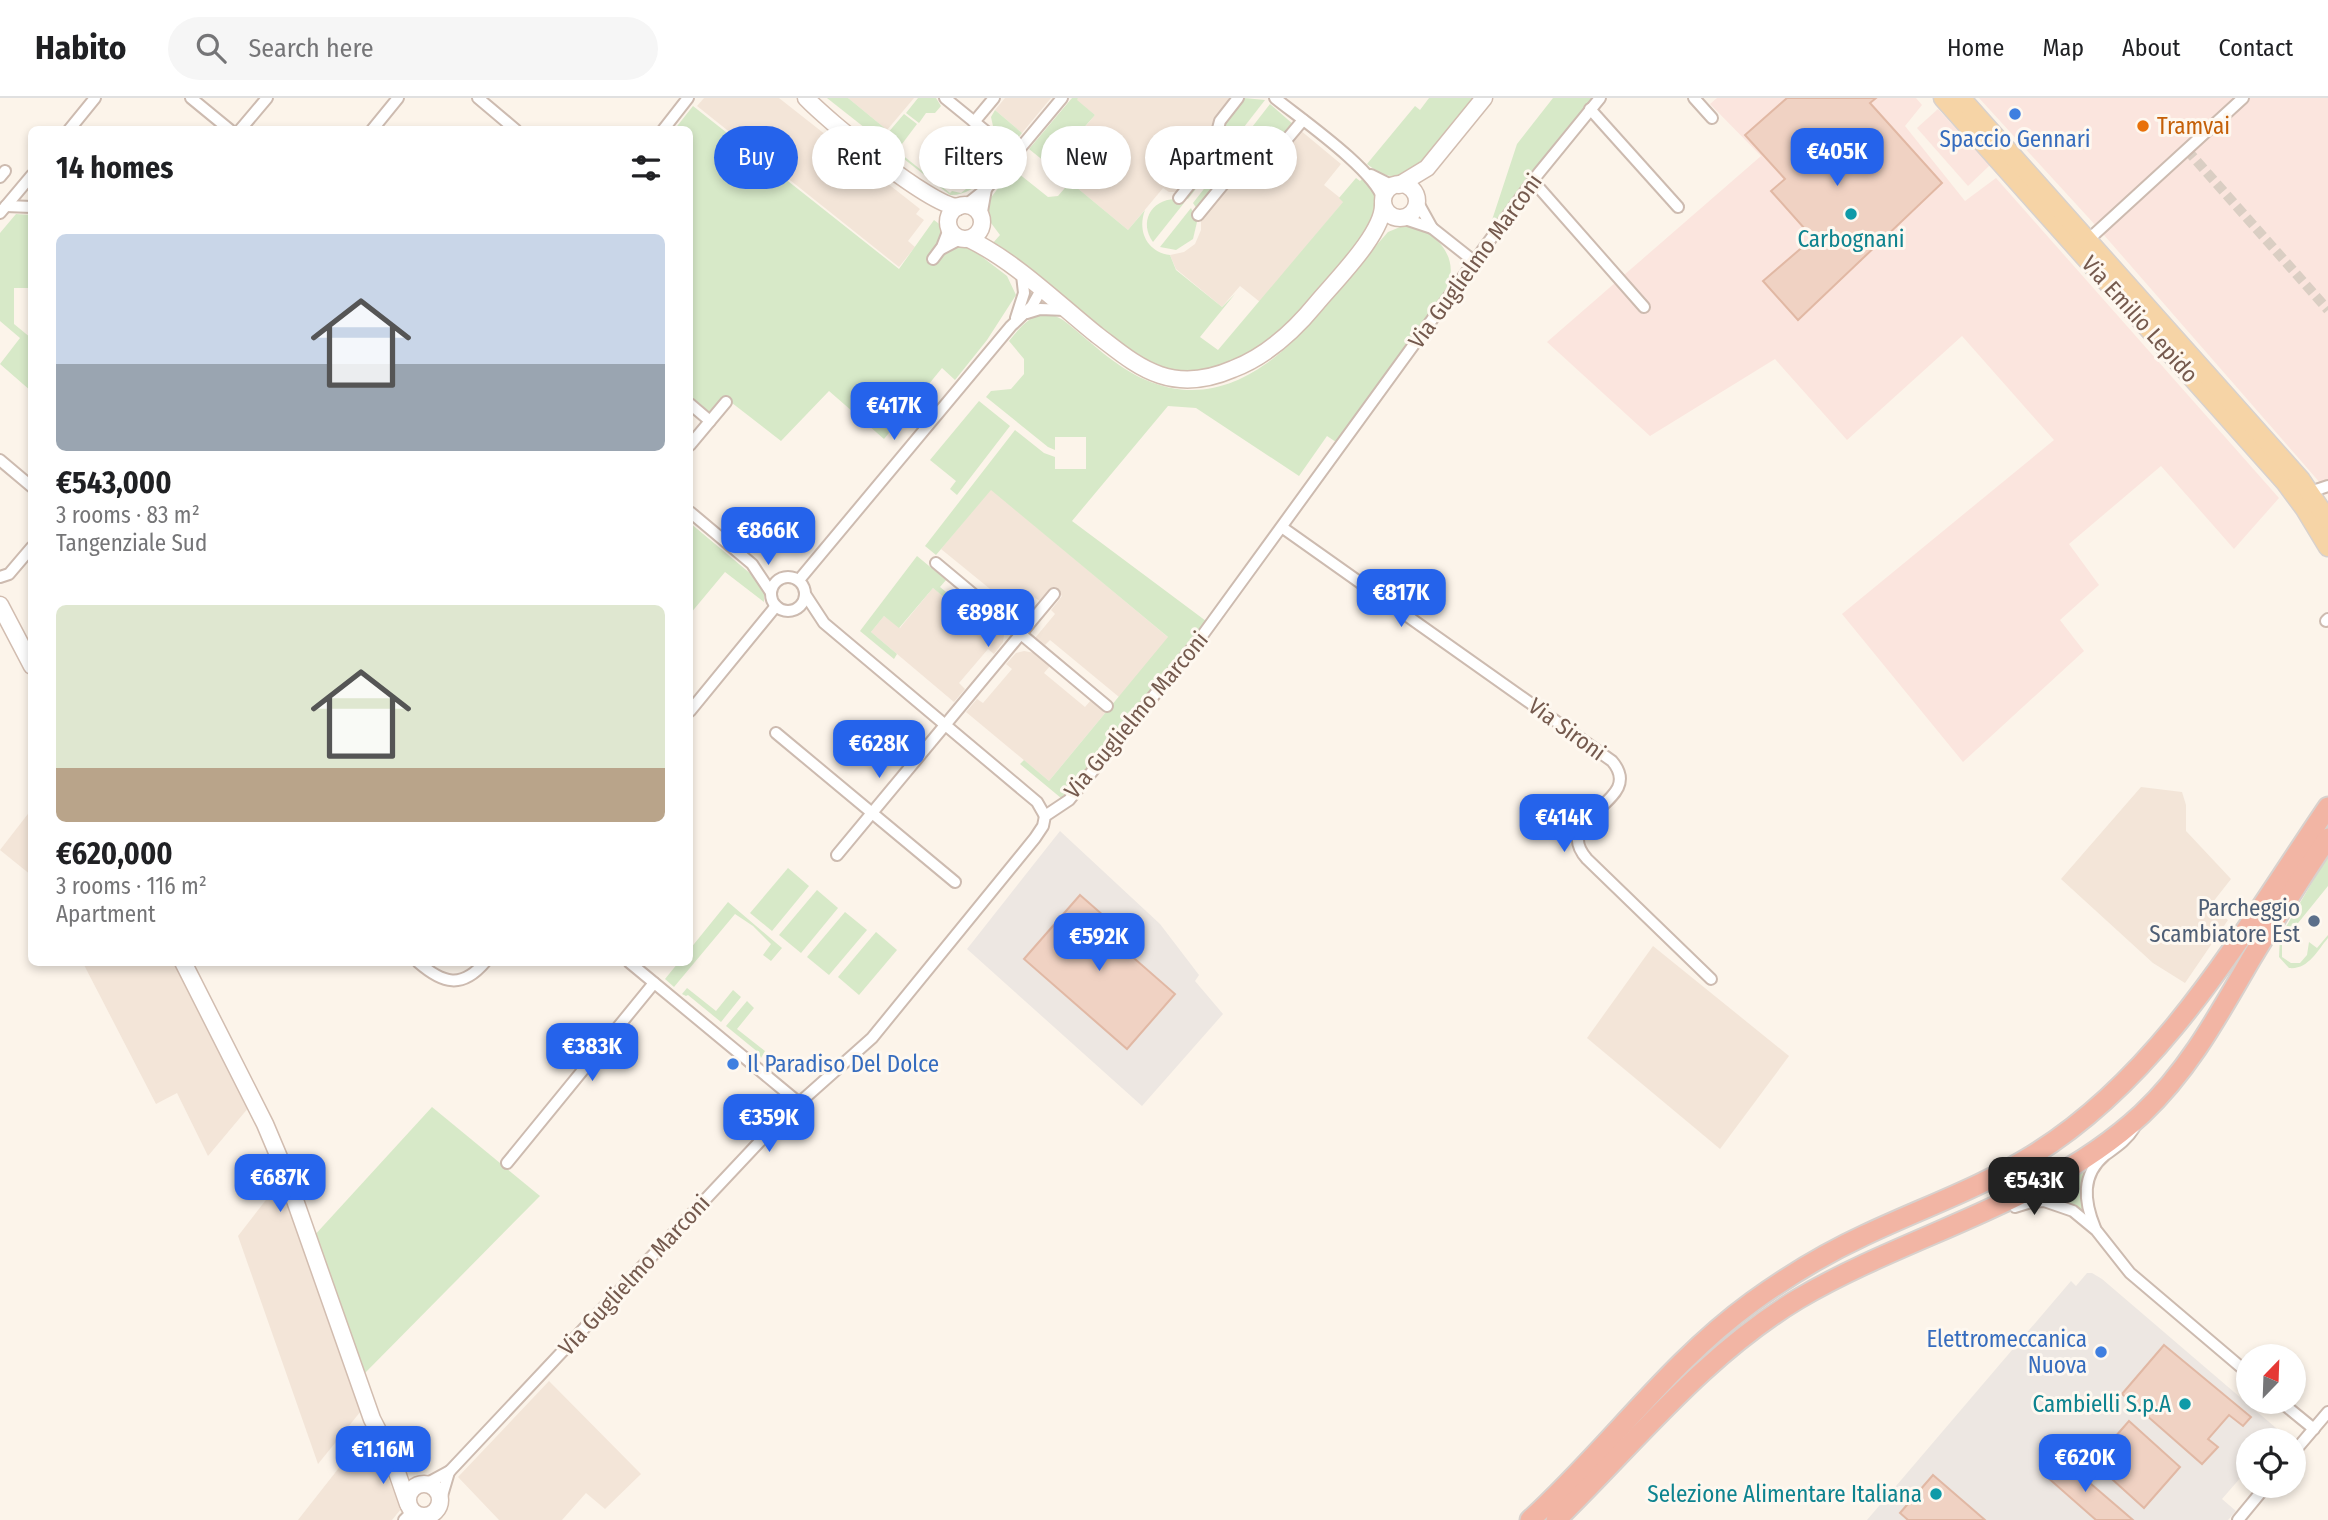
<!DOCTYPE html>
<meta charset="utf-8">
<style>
body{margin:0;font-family:"Fira Sans Condensed",sans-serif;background:#f6f6f6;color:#202124;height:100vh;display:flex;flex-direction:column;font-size:26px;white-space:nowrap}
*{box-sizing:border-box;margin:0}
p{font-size:23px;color:#757577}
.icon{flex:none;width:38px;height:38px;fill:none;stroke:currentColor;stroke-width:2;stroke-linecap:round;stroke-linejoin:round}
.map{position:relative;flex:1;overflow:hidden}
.side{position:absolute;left:28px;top:28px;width:665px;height:840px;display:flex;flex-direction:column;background:#fff;border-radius:10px;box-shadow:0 4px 10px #0003}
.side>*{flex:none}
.hud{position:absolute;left:714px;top:28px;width:665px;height:63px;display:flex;gap:14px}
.needle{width:46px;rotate:23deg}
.fabs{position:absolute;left:2236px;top:1246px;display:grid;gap:14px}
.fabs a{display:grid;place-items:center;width:70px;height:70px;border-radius:50%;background:#fff;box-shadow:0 4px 10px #0003;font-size:35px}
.price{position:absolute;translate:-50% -60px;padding:0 16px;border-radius:14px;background:#2563eb;color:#fff;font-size:23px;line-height:46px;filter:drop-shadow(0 2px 4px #0008)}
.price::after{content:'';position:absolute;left:50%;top:42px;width:21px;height:16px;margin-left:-10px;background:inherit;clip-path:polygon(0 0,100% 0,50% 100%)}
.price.current{background:#222;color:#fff}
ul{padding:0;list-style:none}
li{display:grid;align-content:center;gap:14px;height:371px;padding:0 28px}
li span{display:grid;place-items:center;height:217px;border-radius:10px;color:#555}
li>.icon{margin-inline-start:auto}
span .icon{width:126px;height:126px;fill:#fffc;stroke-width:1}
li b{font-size:30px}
h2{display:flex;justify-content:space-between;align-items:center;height:84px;padding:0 28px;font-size:30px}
.pill{padding:0 24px;border-radius:32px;background:#fff;box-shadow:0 4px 10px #0003;font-size:24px;line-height:63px}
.pill.current{background:#2563eb;color:#fff}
header{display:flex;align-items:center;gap:42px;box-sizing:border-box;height:98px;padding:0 35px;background:#fff;border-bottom:2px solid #e0e0e0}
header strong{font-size:33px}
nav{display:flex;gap:38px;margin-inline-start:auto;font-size:24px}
.search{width:490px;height:63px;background:#f6f6f6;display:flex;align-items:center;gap:18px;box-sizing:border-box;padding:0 24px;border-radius:38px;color:#757577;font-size:26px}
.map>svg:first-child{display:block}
</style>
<header>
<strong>Habito</strong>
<div class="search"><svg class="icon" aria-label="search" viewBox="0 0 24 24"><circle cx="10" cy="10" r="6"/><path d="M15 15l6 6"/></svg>Search here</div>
<nav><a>Home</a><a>Map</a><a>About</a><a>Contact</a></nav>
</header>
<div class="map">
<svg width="2328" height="1422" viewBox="0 0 2328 1422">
<rect width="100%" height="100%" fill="#fcf4ea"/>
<!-- residential -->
<g fill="#f3e5d8">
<path d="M704,0H779L920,111L916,116L924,122L908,143L915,149L899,169L697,8Z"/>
<path d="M848,0H914L887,32Z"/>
<path d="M1005,0H1051L1022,35L995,12Z"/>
<path d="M1078,0H1232L1215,21L1206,60L1177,94H1169L1163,90L1128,132L1070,84L1097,51L1079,36L1095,17L1076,2Z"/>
<path d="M1300,32L1341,66L1324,87L1344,103L1260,204L1240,188L1222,209L1176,171L1170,157L1184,154L1195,146L1201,132V120L1233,81Z"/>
<path d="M991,391L1169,540L1119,599L1050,542L1045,547L1035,540L1055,516L1051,512L1062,498L1053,490L1041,504L1034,499L1015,523L1006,515L1011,508L941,451Z"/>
<path d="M933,490L968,518L977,508L1000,527L1004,537L1003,544L994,556L988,551L959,585L965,591L954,604L871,534L884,518L900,530Z"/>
<path d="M1024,553L1035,555L1050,568L1044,575L1085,609L1091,602L1106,614L1049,683L966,614L977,601L983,605L1012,571L1006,566L1016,555Z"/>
<path d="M2141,689L2182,694L2186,707V733L2231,781L2209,809L2228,822L2185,885L2153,865L2061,781Z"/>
<path d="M31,712V777L0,752Z"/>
<path d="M1653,848L1789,958L1720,1051L1587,940Z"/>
<path d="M83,865H176L249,1009L208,1058L177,995L156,1006Z"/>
<path d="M276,1089L284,1093L361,1313L318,1366L238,1138Z"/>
<path d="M549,1283L641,1376L605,1411L586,1395L562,1422H499L458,1379Z"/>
<path d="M360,1343L368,1349L375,1348L401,1411L392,1422H298Z"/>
</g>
<!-- commercial -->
<g fill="#fbe5de">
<path d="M1717,0H1916L1922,7L1905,28L1965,103L1996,80L2279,400L2234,451L2161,368L2069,446L2099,487L2060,522L2084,553L1963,664L1842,516L2054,342L1962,238L1847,342L1775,261L1650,338L1547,244L1761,58L1710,6Z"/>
<path d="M1979,0H2328V394L2097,129Z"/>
<path d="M1938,11L1990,67L1968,88L1917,30Z"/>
</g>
<!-- industrial -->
<g fill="#ede7e2">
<path d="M1060,733L1160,826L1199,877L1195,883L1223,916L1142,1008L967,851Z"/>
<path d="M2087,1175H2092L2102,1181L2290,1342H2249V1383L2242,1378L2222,1401L2236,1413L2228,1422H1867L2071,1183L2076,1188Z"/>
</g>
<!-- green -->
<g fill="#d7e9c8">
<path d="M827,0H848L887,32L879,41Z"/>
<path d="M918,0H936L941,8L935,15H926L919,25L906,15Z"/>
<path d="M1072,0H1078L1077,2L1095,17L1050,68L1029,51Z"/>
<path d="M1244,0L1265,2L1188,101L1185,100L1224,24Z"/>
<path d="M1429,0H1477L1426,63L1424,61C1405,83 1388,83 1367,66L1415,8L1420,12Z"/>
<path d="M1553,0H1595L1550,54L1496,129L1491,125L1517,46Z"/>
<path d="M1270,6L1294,27L1269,56L1227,75L1197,111L1193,105Z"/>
<path d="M693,8L899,171L934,122L1007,178L1016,197L987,242L955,282L942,270L884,341L829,293L781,343L723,298L709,316L690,300V32H674Z"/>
<path d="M995,12L1022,35L1014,45L993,28L991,19Z"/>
<path d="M904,16L917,26L902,46L901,56L950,95L952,93L961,95L982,78L985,80C977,89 963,98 950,97L881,43Z"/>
<path d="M1013,71L1048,99L1058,98L1070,84L1128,132L1145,112C1137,133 1147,154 1170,157L1176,172L1222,209L1235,196L1200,239L1218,252L1343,104L1339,100L1356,80L1360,83L1363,80L1371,88L1379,103L1375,125L1310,204L1263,249L1214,272L1178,275L1144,264L992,146L1000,137L988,121L989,102Z"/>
<path d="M1175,101L1184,105L1153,144C1139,125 1150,102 1175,101Z"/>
<path d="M1191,110L1197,124L1193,141L1176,152L1160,149Z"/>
<path d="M16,116L31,117V190H14V226L31,240V293L0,266L20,240L0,223V135Z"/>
<path d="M1405,127C1435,131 1462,160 1446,191L1448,193L1375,294C1360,309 1351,328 1339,346L1327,338L1299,378L1196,310L1168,308L1072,423L1206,523L1070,695L1061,700L1020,666L1024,662L1049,683L1168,539L991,392L936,457L925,448L1015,332L1044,355L1055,359V371H1086V339H1055V352L1048,349L986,299L991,293L1011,291L1024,276V261L1009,243C1024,224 1039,207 1063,222C1089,242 1115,269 1146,282C1255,329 1328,200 1388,134Z"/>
<path d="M979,303L1010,328L957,397L950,391L956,383L930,362Z"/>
<path d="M690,425L764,487V504L725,474L690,516Z"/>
<path d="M917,458L946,482L940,489L968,512L974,505L977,508L968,519L933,490L899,530L884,518L871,534L897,556L894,561L860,533Z"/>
<path d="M2328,757V788L2294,830L2299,836L2282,846V859L2291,865H2300L2307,857L2309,844L2317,850L2328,837V840C2317,853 2308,872 2289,870L2279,859L2280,839Z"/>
<path d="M788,770L809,788L772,833L750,815Z"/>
<path d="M817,792L838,810L801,855L779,837Z"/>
<path d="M728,804L782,850L771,863L763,857L771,846L753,828L735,816L674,889L665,881L678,865L690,864V851Z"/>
<path d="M845,814L867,832L829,877L807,859Z"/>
<path d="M876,834L897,852L859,897L838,879Z"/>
<path d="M687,890L716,913L733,892L741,899L721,924L688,897L686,898L682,896Z"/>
<path d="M747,903L754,910L737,931L765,953L761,960L759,955L726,928Z"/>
<path d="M432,1009L540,1098L362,1278L313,1139Z"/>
<path d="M2087,1071L2081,1094L2082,1112L2063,1101L2040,1096Z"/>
</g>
<!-- building -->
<g fill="#f0d2c3" stroke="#e1b8a4" stroke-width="2">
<path d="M1787,0H1876L1870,5L1942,85L1798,222L1763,183L1813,140L1771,93L1785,81L1745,37Z"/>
<path d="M1080,797L1112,825L1104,834L1175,896L1127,951L1024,861Z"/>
<path d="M2164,1247L2251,1319L2243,1328L2229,1317L2208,1341L2218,1349L2202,1366L2122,1296Z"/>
<path d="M2129,1323L2180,1369L2144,1410L2093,1364Z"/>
<path d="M2062,1361L2133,1422H2096L2047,1379Z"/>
<path d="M1933,1377L1985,1422H1908L1900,1415Z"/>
</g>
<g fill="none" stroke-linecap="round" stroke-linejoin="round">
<!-- street-tunnel -->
<path stroke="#dacec3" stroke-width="10" stroke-dasharray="10 5" stroke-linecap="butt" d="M2187,52L2328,212"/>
<defs>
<g id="street">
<path d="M191,0L230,32"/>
<path d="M478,0L516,32"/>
<path d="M945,0L1015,57"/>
<path d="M1275,0C1301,21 1376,73 1383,102"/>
<path d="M1694,0L1712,20"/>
<path d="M1590,11L1678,109"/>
<path d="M974,24L994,0"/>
<path d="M69,32L95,0"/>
<path d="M240,32L267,0"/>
<path d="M372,32L398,0"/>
<path d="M663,32L688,0"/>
<path d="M1371,77L1387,85L1398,87"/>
<path d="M0,79L5,73"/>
<path d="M1533,83L1644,209"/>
<path d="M1179,100L1210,61L1220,23L1238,0"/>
<path d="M1417,103L1432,130"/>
<path d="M966,107L986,91L1062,0"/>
<path d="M6,108L32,109"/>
<path d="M0,115L32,77"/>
<path d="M1198,117L1230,78L1272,59L1303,22"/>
<path d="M981,119L986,91"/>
<path d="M1402,120L1432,130L1475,164"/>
<path d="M2088,142L2243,0"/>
<path d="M941,151L960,141"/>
<path d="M933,161L942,149L949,131"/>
<path d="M1027,215L1040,211L1066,212"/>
<path d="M1016,220L1024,195L1022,177"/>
<path d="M690,306L710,323"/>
<path d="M690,347L726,304"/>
<path d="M0,362L32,389"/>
<path d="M2310,394L2328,388"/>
<path d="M690,414L752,466L770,493"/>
<path d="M1283,430L1612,663C1648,705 1548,717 1587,761L1711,881"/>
<path d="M936,465L1107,608"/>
<circle cx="788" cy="496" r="17"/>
<path d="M0,479L9,476L32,449"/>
<path d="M799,482L1011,228L1032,208L1041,192"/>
<path d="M805,496L824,525L1037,704L1045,718"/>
<path d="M2326,523L2328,521"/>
<path d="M690,613L776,508"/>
<path d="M776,635L955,784"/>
<path d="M837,757L1054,496"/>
<path d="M418,864C443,886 462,891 485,864"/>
<path d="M629,864L798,1004"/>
<path d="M507,1065L654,885"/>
<path d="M2015,1109L2031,1104L2044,1103L2073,1113L2096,1132L2130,1175L2249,1276"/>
<path d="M2095,1130C2084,1103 2081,1077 2105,1057C2116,1049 2127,1042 2134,1030"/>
<path d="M2281,1304L2314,1331"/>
<path d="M2294,1354L2328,1314"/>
<path d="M426,1386L450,1373"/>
<path d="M441,1401L449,1374L780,1022L872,940L1035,740L1043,728L1045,718L1069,702L1199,542L1538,76L1600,0"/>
<path d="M404,1422L412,1414"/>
<path d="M2238,1422L2266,1388"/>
</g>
<g id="secondary">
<path d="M806,0C828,23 930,108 958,109"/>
<circle cx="1400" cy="103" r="17"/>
<path d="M1399,87L1427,70L1484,0"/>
<circle cx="965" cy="124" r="17"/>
<path d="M969,141C1016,164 1056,204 1097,237C1117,252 1136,269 1160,277C1184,285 1210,281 1233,271C1267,258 1293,234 1316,206C1335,183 1384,135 1383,106"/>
<path d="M0,507L32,568"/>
<path d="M183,864L265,1026L284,1071L372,1321L392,1360L408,1406"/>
<circle cx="424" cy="1402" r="16"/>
</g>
<g id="primary">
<path d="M1943,0L2285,384L2305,411L2328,449"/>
<path d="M1961,0L2301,382L2328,422"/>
</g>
<g id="highway">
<path d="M1530,1422C1607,1352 1668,1265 1752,1204C1788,1178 1826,1155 1865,1137C1922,1110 1980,1090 2033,1057C2163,977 2244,832 2328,709"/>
<path d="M1556,1422C1635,1345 1703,1258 1798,1201C1910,1135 2045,1106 2142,1016C2189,972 2219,916 2251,861C2276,820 2301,779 2328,740"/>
</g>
</defs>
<!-- street casing -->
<use href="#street" stroke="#cdbbb0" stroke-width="14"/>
<!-- secondary casing -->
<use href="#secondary" stroke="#d2bdb0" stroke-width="19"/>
<!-- primary casing -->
<use href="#primary" stroke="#d8d1cd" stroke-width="21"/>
<!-- highway casing -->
<use href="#highway" stroke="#d8d1cd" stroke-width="23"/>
<!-- street -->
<use href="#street" stroke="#fff" stroke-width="10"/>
<!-- secondary -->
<use href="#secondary" stroke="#fff" stroke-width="16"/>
<!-- primary -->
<use href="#primary" stroke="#f6d4a6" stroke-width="18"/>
<!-- highway -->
<use href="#highway" stroke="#f2b5a4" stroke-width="19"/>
</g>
<!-- markers -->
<g fill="#3f7fe0" stroke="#fef8f0" stroke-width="2.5">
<circle cx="2015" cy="16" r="7"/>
<circle cx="733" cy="966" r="7"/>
<circle cx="2101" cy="1254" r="7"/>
</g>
<circle fill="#e8710a" stroke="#fef8f0" stroke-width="2.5" cx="2143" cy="28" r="7"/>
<g fill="#0f9aa8" stroke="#fef8f0" stroke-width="2.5">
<circle cx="1851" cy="116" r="7"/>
<circle cx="2185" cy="1306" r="7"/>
<circle cx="1936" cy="1396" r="7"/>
</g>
<circle fill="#5c6f8a" stroke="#fef8f0" stroke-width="2.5" cx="2314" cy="823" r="7"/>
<g text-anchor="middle" stroke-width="6" stroke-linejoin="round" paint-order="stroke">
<!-- food labels -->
<g font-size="23" fill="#c56008" stroke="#fef8f0" text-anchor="start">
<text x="2157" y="36">Tramvai</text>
</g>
<!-- shop labels -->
<g font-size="23" fill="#366cbe" stroke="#fef8f0">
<text x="2015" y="49">Spaccio Gennari</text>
<text x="747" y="974" text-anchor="start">Il Paradiso Del Dolce</text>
<text x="2087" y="1249" text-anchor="end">Elettromeccanica<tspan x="2087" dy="26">Nuova</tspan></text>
</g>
<!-- culture labels -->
<g font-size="23" fill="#0d838f" stroke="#fef8f0" text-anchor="end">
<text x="1851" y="149" text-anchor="middle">Carbognani</text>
<text x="2171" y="1314">Cambielli S.p.A</text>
<text x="1922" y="1404">Selezione Alimentare Italiana</text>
</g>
<!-- street labels -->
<g font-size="23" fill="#755a4e" stroke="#fef8f0">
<text transform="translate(1475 163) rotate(-54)" y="8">Via Guglielmo Marconi</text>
<text transform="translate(2140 221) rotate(48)" y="8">Via Emilio Lepido</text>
<text transform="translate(1136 617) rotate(-50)" y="8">Via Guglielmo Marconi</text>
<text transform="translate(1567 631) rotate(36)" y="8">Via Sironi</text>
<text transform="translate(634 1177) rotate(-47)" y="8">Via Guglielmo Marconi</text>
</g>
<!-- service labels -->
<g font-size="23" fill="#4e5e75" stroke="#fef8f0" text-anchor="end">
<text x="2300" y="818">Parcheggio<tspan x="2300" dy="26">Scambiatore Est</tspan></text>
</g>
</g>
</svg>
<div class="fabs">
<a><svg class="needle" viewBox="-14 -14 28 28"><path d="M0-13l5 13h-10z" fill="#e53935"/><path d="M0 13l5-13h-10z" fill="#757577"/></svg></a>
<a><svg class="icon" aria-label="locate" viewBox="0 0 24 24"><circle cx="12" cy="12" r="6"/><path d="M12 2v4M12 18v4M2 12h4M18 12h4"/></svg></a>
</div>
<b class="price" style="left:1837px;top:90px">€405K</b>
<b class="price" style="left:894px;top:344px">€417K</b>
<b class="price" style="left:768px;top:469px">€866K</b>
<b class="price" style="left:1401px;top:531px">€817K</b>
<b class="price" style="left:988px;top:551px">€898K</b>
<b class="price" style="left:879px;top:682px">€628K</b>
<b class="price" style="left:1564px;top:756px">€414K</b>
<b class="price" style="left:1099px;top:875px">€592K</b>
<b class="price" style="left:592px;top:985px">€383K</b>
<b class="price" style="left:769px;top:1056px">€359K</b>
<b class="price" style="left:280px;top:1116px">€687K</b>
<b class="price current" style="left:2034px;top:1119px">€543K</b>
<b class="price" style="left:383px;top:1388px">€1.16M</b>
<b class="price" style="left:2085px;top:1396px">€620K</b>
<div class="hud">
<a class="pill current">Buy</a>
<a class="pill">Rent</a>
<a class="pill">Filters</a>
<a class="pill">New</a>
<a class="pill">Apartment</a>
</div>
<section class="side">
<h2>14 homes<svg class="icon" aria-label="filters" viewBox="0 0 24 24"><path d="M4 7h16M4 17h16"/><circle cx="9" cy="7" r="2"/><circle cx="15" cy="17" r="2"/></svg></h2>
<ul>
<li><span style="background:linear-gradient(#c9d6e8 60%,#9aa5b1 0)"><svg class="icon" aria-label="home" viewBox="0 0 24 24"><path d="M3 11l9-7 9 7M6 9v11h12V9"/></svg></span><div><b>€543,000</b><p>3 rooms · 83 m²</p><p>Tangenziale Sud</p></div></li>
<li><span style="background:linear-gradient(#dfe7d0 75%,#b9a48a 0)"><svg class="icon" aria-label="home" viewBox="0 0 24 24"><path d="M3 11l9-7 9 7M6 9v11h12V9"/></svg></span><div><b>€620,000</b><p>3 rooms · 116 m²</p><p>Apartment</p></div></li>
</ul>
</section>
</div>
